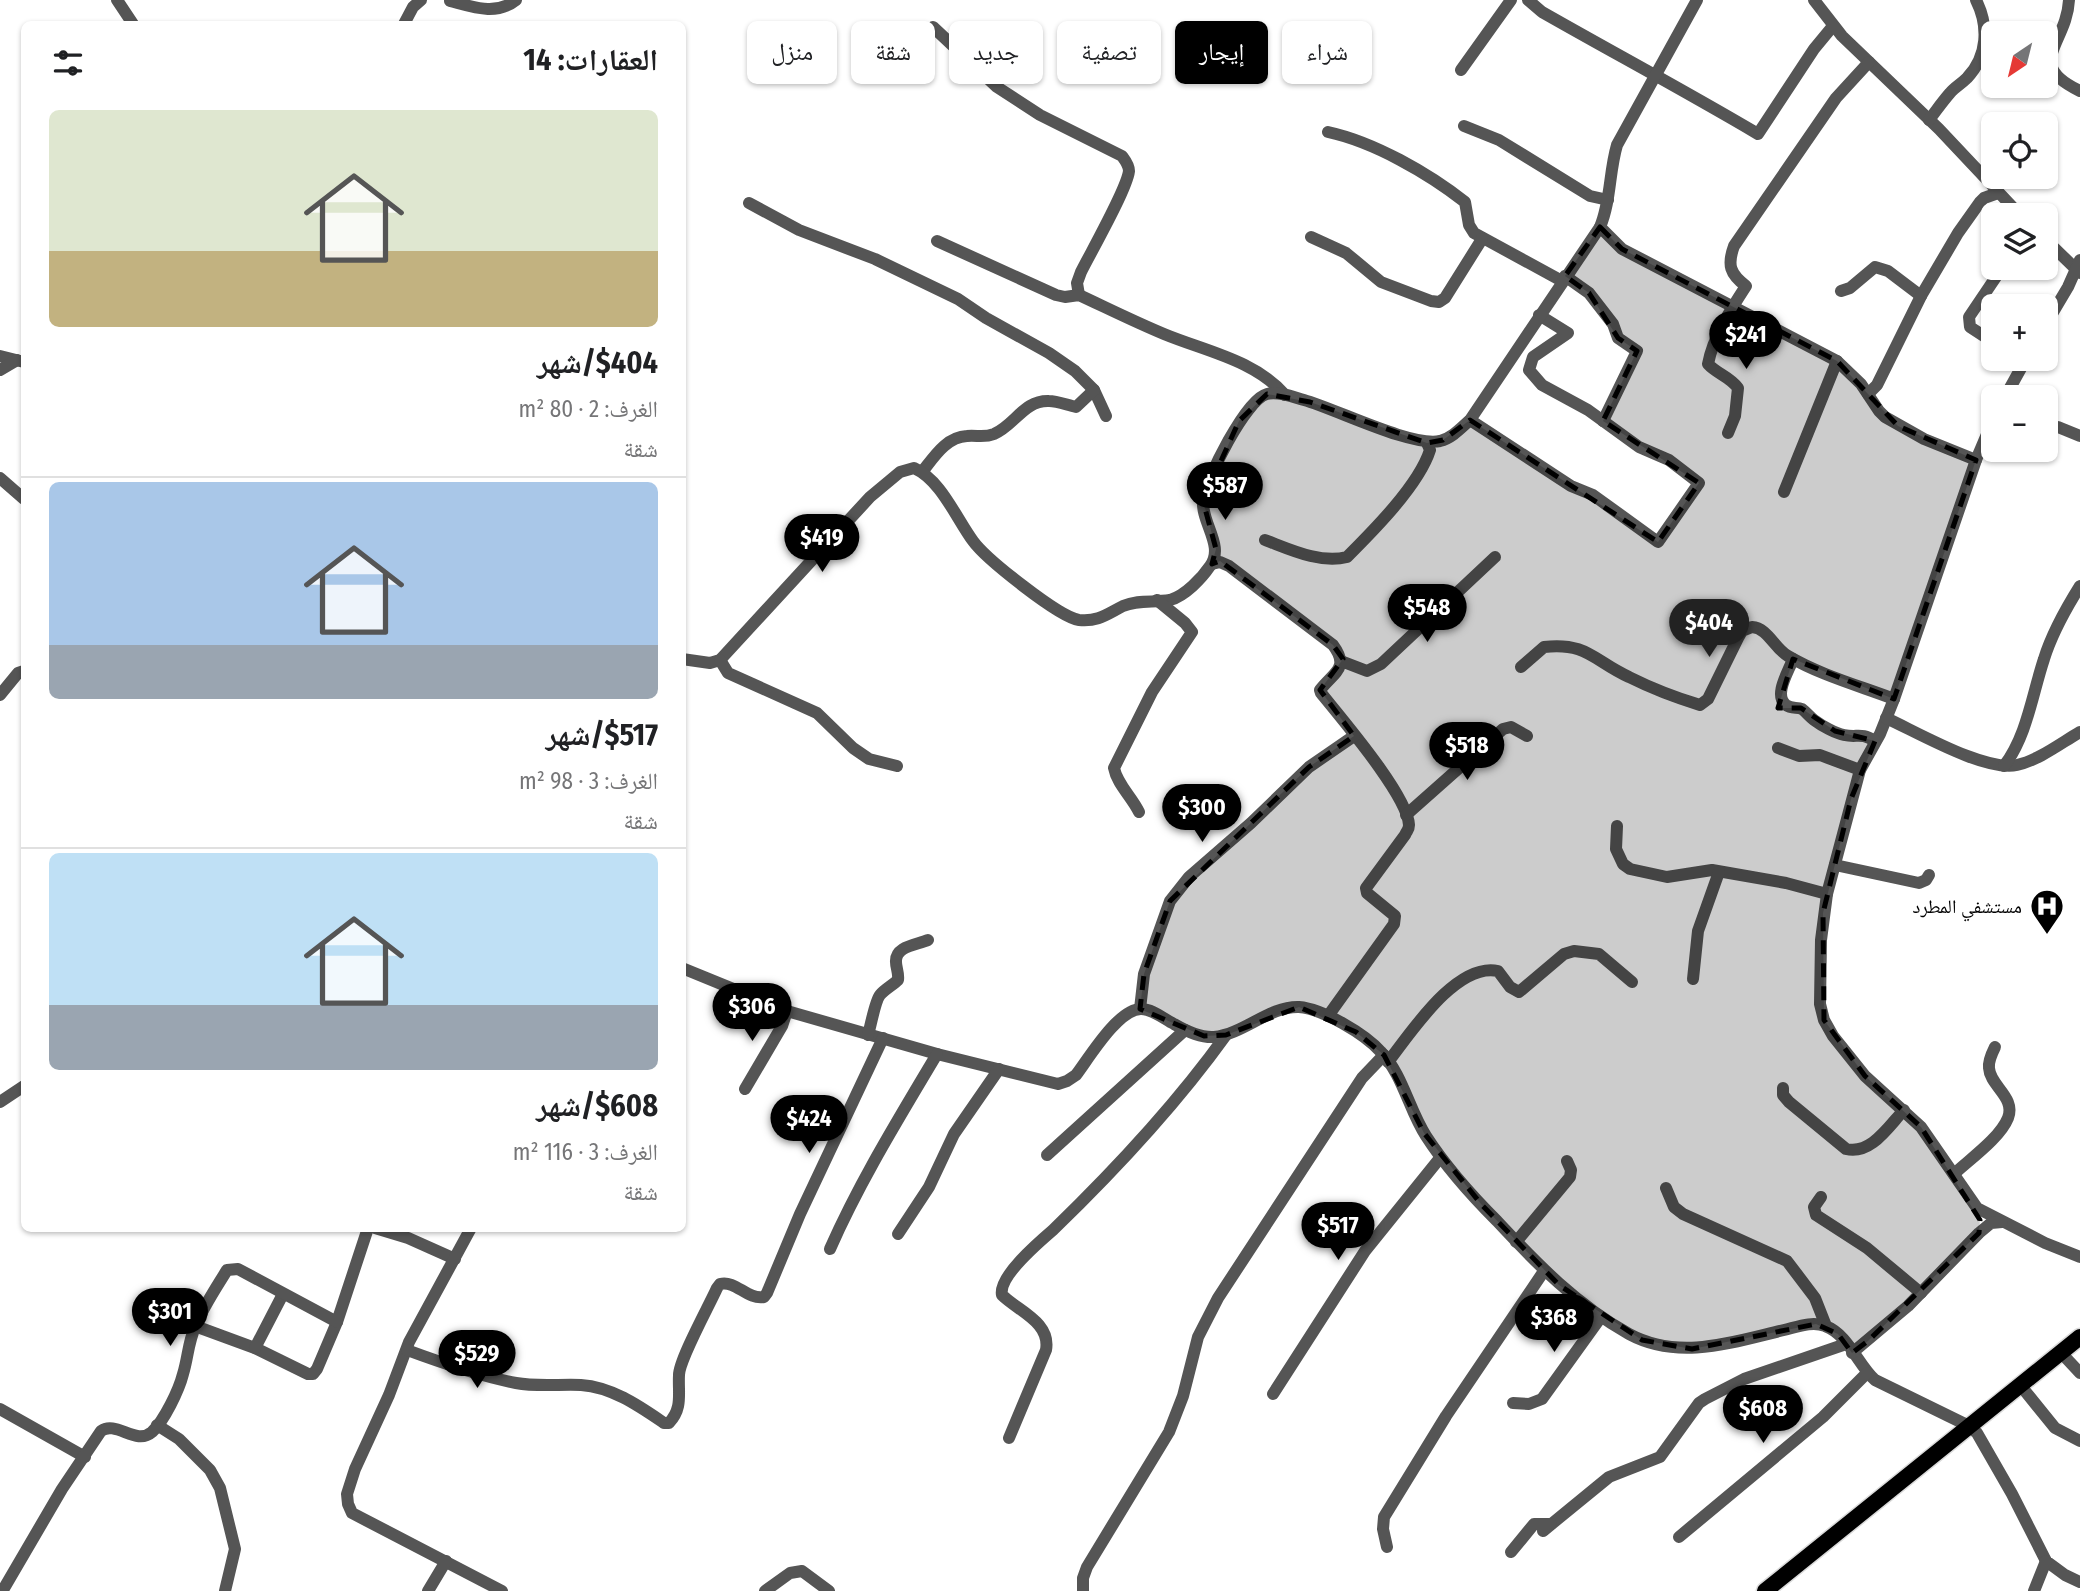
<!DOCTYPE html>
<html lang="ar">
<meta charset="utf-8">
<style>
body{margin:0;font-family:"Fira Sans Condensed","Noto Naskh Arabic",sans-serif;background:#f6f6f6;color:#202124;direction:rtl;height:100vh;display:flex;flex-direction:column;font-size:26px;white-space:nowrap}
*{box-sizing:border-box;margin:0}
p{font-size:23px;color:#757577}
.icon{flex:none;width:38px;height:38px;fill:none;stroke:currentColor;stroke-width:2;stroke-linecap:round;stroke-linejoin:round}
.map{position:relative;flex:1;overflow:hidden;direction:ltr}
.details{position:absolute;left:21px;top:21px;width:665px;height:1211px;display:flex;flex-direction:column;background:#fff;border-radius:10px;box-shadow:0 2px 5px #0004;direction:rtl}
.details>*{flex:none}
.banner{position:absolute;left:707px;top:21px;width:665px;height:63px;direction:rtl;display:flex;gap:14px}
.needle{width:46px;rotate:215deg}
.tools{position:absolute;left:1981px;top:21px;display:grid;gap:14px}
.tools a{display:grid;place-items:center;width:77px;height:77px;border-radius:10px;background:#fff;box-shadow:0 2px 5px #0004;font-size:35px}
.price{position:absolute;translate:-50% -60px;padding:0 16px;border-radius:24px;background:#000;color:#fff;font-size:23px;line-height:46px;filter:drop-shadow(0 2px 4px #0008)}
.price::after{content:'';position:absolute;left:50%;top:42px;width:21px;height:16px;margin-left:-10px;background:inherit;clip-path:polygon(0 0,100% 0,50% 100%)}
.price.active{background:#222;color:#fff}
ul{padding:0;list-style:none}
li{display:grid;align-content:center;gap:14px;height:371px;padding:0 28px}
li+li{border-top:2px solid #e0e0e0}
li span{display:grid;place-items:center;height:217px;border-radius:10px;color:#555}
li>.icon{margin-inline-start:auto}
span .icon{width:126px;height:126px;fill:#fffc;stroke-width:1}
li b{font-size:30px}
h2{display:flex;justify-content:space-between;align-items:center;height:84px;padding:0 28px;font-size:30px}
.pill{padding:0 24px;border-radius:10px;background:#fff;box-shadow:0 2px 5px #0004;font-size:24px;line-height:63px}
.pill.active{background:#000;color:#fff}
.map>svg:first-child{display:block}
</style>
<div class="map">
<svg width="2080" height="1591" viewBox="0 0 2080 1591">
<rect width="100%" height="100%" fill="#fff"/>
<g fill="none" stroke-linecap="round" stroke-linejoin="round">
<defs>
<path id="major" d="M1765,1591L2080,1337"/>
</defs>
<!-- major casing -->
<use href="#major" stroke="#dbdbdb" stroke-width="19"/>
<!-- minor -->
<g stroke="#555" stroke-width="12">
<path d="M117,0L133,24"/>
<path d="M1528,0L1542,12C1614,53 1687,92 1758,134L1814,49L1833,26"/>
<path d="M1814,0L1842,36L1939,129L2020,215"/>
<path d="M2069,0C2067,44 2023,64 2080,91"/>
<path d="M450,1C473,7 496,16 516,0"/>
<path d="M404,24L413,7L421,0"/>
<path d="M933,27L997,87L1040,115L1122,156C1125,160 1129,165 1129,171C1127,189 1091,252 1081,272L1077,283L1079,295"/>
<path d="M1461,70L1511,0"/>
<path d="M1929,120C1936,111 1942,102 1950,93C1955,87 1961,84 1967,78C1988,56 1989,26 1976,0"/>
<path d="M1464,126L1499,140L1590,196L1608,200"/>
<path d="M1328,132C1374,142 1428,173 1465,202L1469,225L1474,233L1562,281"/>
<path d="M749,203L799,230L875,259L958,299L986,318L1049,353L1075,371L1094,390L1106,416"/>
<path d="M1600,227L1622,249L1837,361L1861,384L1879,411L1885,417L1924,439L1976,460"/>
<path d="M1311,237L1346,253L1381,282L1431,301L1439,302L1445,298L1482,239"/>
<path d="M2046,240L2080,273"/>
<path d="M937,241L1056,295L1065,297L1079,295C1107,308 1135,322 1164,334C1205,351 1255,360 1285,395"/>
<path d="M1565,276L1589,293L1613,324L1618,338L1637,351L1603,421"/>
<path d="M1841,291L1850,288L1875,267L1888,271L1921,296"/>
<path d="M2046,324L2068,287L2080,260"/>
<path d="M1993,342L1970,327L1969,317L2002,268"/>
<path d="M0,356L24,362"/>
<path d="M0,370L17,360"/>
<path d="M1868,394L1877,385L1921,296L1958,233L1980,202L1984,198L1998,193"/>
<path d="M2005,397L2026,359"/>
<path d="M1470,420L1571,486L1593,495L1658,542L1699,483L1669,460L1639,447L1588,410L1542,385L1529,370L1533,357L1568,333L1539,315"/>
<path d="M1993,420L1976,460L1894,699L1880,734L1860,770L1827,894L1821,940L1820,1004L1824,1020L1833,1036L1865,1076L1921,1127L1977,1208L2045,1243L2080,1257"/>
<path d="M2058,427L2080,436"/>
<path d="M1728,433L1735,416L1738,388C1729,376 1717,374 1708,364C1713,337 1731,309 1746,286C1730,274 1727,265 1734,246L1836,98L1869,62"/>
<path d="M922,472C934,457 946,437 967,436C977,435 984,438 994,434C1015,425 1024,400 1049,401C1057,401 1067,405 1076,407L1094,390"/>
<path d="M0,478L24,499"/>
<path d="M1784,492L1837,361"/>
<path d="M1265,540C1289,549 1320,564 1347,557C1373,531 1419,485 1430,450L1427,443"/>
<path d="M1212,564L1220,562L1229,566L1333,645C1350,668 1334,672 1320,690L1321,693C1341,718 1408,796 1409,825C1409,830 1407,830 1405,835L1366,888L1367,893L1395,916L1394,924L1328,1016"/>
<path d="M682,659L710,663L720,660L870,497L900,472L914,468C941,480 956,518 973,541C986,559 1059,617 1079,620C1098,622 1107,614 1123,606C1139,599 1154,603 1170,600C1185,596 1202,578 1210,566C1225,546 1201,523 1203,500C1206,479 1246,399 1267,394C1279,391 1293,397 1304,400C1336,409 1411,447 1440,441C1452,438 1461,428 1470,420L1600,227C1611,201 1609,172 1617,145L1697,0"/>
<path d="M1793,659C1789,671 1773,695 1786,705C1791,709 1797,707 1802,709C1806,712 1810,717 1814,720C1822,726 1835,733 1844,735C1858,738 1860,732 1875,741"/>
<path d="M720,660L728,673L817,713L853,748L869,759L897,766"/>
<path d="M1341,661L1367,671L1381,664L1495,557"/>
<path d="M1521,667L1544,647C1587,642 1594,661 1629,677C1651,688 1677,698 1700,705L1708,699L1738,638L1742,631L1752,627C1768,628 1774,648 1788,656C1820,675 1860,686 1894,699"/>
<path d="M0,695L18,673L24,671"/>
<path d="M1886,718C1917,732 1985,772 2017,765C2039,760 2061,743 2080,732"/>
<path d="M1778,748L1799,756L1820,755L1860,770"/>
<path d="M2004,766C2027,736 2032,695 2044,659C2052,633 2065,610 2080,586"/>
<path d="M1139,812C1132,797 1117,784 1114,768L1152,692L1192,632L1185,623L1157,600"/>
<path d="M1406,815L1503,729L1511,727L1527,736"/>
<path d="M1617,826L1616,849L1623,864L1630,869L1667,877L1712,870L1786,883L1827,894"/>
<path d="M1835,865L1919,883L1926,880L1929,875"/>
<path d="M682,968L787,1011L937,1054L1058,1084L1067,1081L1076,1075C1089,1058 1118,1009 1141,1009C1153,1009 1164,1019 1174,1024C1186,1031 1200,1038 1214,1037C1244,1034 1269,1006 1299,1007C1323,1009 1365,1034 1381,1052C1403,1075 1409,1110 1426,1136C1446,1167 1471,1195 1497,1221C1538,1265 1577,1305 1629,1334C1679,1361 1733,1342 1784,1330C1797,1327 1812,1321 1825,1326C1848,1334 1858,1365 1875,1380L1969,1426L1977,1433L2012,1494L2046,1561L2065,1575L2080,1582"/>
<path d="M1693,979L1698,931L1719,872"/>
<path d="M1140,1009L1144,974L1170,901L1189,877L1251,823L1309,767L1354,736"/>
<path d="M868,1035C871,1025 875,1001 880,995C885,989 893,985 898,980C899,973 896,968 896,962C895,946 917,945 928,940"/>
<path d="M1388,1062C1410,1034 1456,962 1498,971L1510,987L1519,992L1564,954L1574,951L1599,954L1632,982"/>
<path d="M1783,1088V1095L1789,1102L1846,1149C1871,1155 1888,1127 1904,1110"/>
<path d="M745,1089L782,1026L787,1011"/>
<path d="M0,1102L24,1086"/>
<path d="M1047,1155L1185,1030"/>
<path d="M1954,1174C1970,1159 2000,1138 2008,1118C2016,1097 1990,1086 1989,1068C1988,1061 1992,1053 1995,1047"/>
<path d="M1666,1188L1674,1207L1683,1214L1787,1261L1815,1298L1826,1326"/>
<path d="M1821,1197L1814,1207L1816,1215L1867,1248L1921,1293"/>
<path d="M375,1228L408,1238L455,1259"/>
<path d="M471,1228L409,1342L389,1395L355,1469L347,1494L348,1504L352,1513L502,1591"/>
<path d="M898,1234L929,1187L954,1134L999,1069"/>
<path d="M1516,1242L1570,1177L1571,1170L1567,1161"/>
<path d="M830,1249C860,1181 899,1118 937,1054"/>
<path d="M195,1326L255,1348L308,1374H313L317,1369L337,1322"/>
<path d="M255,1348L283,1294"/>
<path d="M407,1350C442,1363 479,1376 516,1383C537,1387 560,1384 581,1385C612,1387 639,1406 664,1423H669C683,1408 678,1394 679,1375C679,1360 709,1306 717,1288L720,1284C736,1280 747,1300 764,1297L767,1293L800,1214L883,1038"/>
<path d="M1852,1353L1908,1306L1979,1233L1991,1223L2002,1222"/>
<path d="M2066,1358L2080,1373"/>
<path d="M2025,1391L2055,1428L2080,1441"/>
<path d="M1273,1394L1365,1251L1440,1158"/>
<path d="M1513,1403L1529,1404L1542,1399L1601,1317"/>
<path d="M0,1409L85,1457"/>
<path d="M157,1425L179,1439L210,1470L220,1488L235,1549L225,1591"/>
<path d="M1009,1438L1046,1350C1051,1322 1018,1311 1002,1295C998,1277 1039,1242 1053,1230C1115,1170 1175,1106 1226,1035"/>
<path d="M1543,1531L1609,1477L1660,1457L1699,1403L1705,1399L1744,1379L1846,1344"/>
<path d="M1679,1537L1823,1417L1867,1373"/>
<path d="M1387,1547L1383,1529L1384,1517L1446,1416L1544,1271"/>
<path d="M1511,1552L1534,1524H1551"/>
<path d="M3,1590L62,1489L101,1431C116,1420 136,1446 152,1432C164,1421 179,1390 183,1374C188,1358 188,1343 195,1327C203,1307 216,1288 227,1270L238,1269L337,1322L368,1228"/>
<path d="M428,1591L446,1561"/>
<path d="M765,1591L790,1573L802,1571L829,1591"/>
<path d="M1083,1591V1578L1087,1567L1169,1432L1183,1396L1198,1337L1218,1298L1362,1078L1384,1055"/>
<path d="M2034,1591L2046,1561"/>
</g>
<!-- major -->
<use href="#major" stroke="#000" stroke-width="16"/>
</g>
<!-- marked area -->
<path fill="#000" fill-opacity="0.2" stroke="#000" stroke-width="5" stroke-dasharray="14 9" stroke-linejoin="round" d="M1600,227L1622,249L1837,361L1898,426L1976,460L1894,699L1793,659L1778,708H1801L1835,731L1875,741L1851,799L1823,913L1824,1020L1865,1076L1921,1127L1980,1220L1979,1233L1868,1341L1852,1353L1838,1334L1816,1324L1692,1349L1642,1340L1559,1285L1481,1204L1424,1133L1384,1055L1356,1032L1299,1007L1226,1035L1204,1036L1140,1009L1144,974L1170,901L1309,767L1354,736L1320,690L1343,659L1333,645L1220,561L1212,564L1216,549L1203,501L1239,421L1267,394L1310,402L1427,443L1443,440L1470,420L1658,542L1699,483L1603,421L1637,351L1618,338L1589,293L1565,276Z"/>
<!-- icons -->
<defs>
<symbol id="hospital-pin" viewBox="-11 -11 22 30"><path d="M0 17L-7.5 6A9.5 9.5 0 1 1 7.5 6Z" fill="#000" stroke="#fff"/><path d="M-5-5h3v3.5h4V-5h3V5h-3V1.5h-4V5h-3Z" fill="#fff"/></symbol>
</defs>
<g fill-rule="evenodd">
<use href="#hospital-pin" x="2028" y="887" width="38" height="52"/>
</g>
<g text-anchor="middle" stroke-width="6" stroke-linejoin="round" paint-order="stroke">
<!-- poi labels -->
<g font-size="19" fill="#000" stroke="#fff" text-anchor="end">
<text x="2022" y="913">مستشفي المطرد</text>
</g>
</g>
</svg>
<div class="tools">
<a><svg class="needle" viewBox="-14 -14 28 28"><path d="M0-13l5 13h-10z" fill="#e53935"/><path d="M0 13l5-13h-10z" fill="#757577"/></svg></a>
<a><svg class="icon" aria-label="locate" viewBox="0 0 24 24"><circle cx="12" cy="12" r="6"/><path d="M12 2v4M12 18v4M2 12h4M18 12h4"/></svg></a>
<a><svg class="icon" aria-label="layers" viewBox="0 0 24 24"><path d="M12 4l9 5-9 5-9-5zM3 14l9 5 9-5"/></svg></a>
<a>+</a>
<a>−</a>
</div>
<b class="price" style="left:1746px;top:371px">$241</b>
<b class="price" style="left:1225px;top:522px">$587</b>
<b class="price" style="left:822px;top:574px">$419</b>
<b class="price" style="left:1427px;top:644px">$548</b>
<b class="price active" style="left:1709px;top:659px">$404</b>
<b class="price" style="left:1467px;top:782px">$518</b>
<b class="price" style="left:1202px;top:844px">$300</b>
<b class="price" style="left:752px;top:1043px">$306</b>
<b class="price" style="left:809px;top:1155px">$424</b>
<b class="price" style="left:1338px;top:1262px">$517</b>
<b class="price" style="left:170px;top:1348px">$301</b>
<b class="price" style="left:1554px;top:1354px">$368</b>
<b class="price" style="left:477px;top:1390px">$529</b>
<b class="price" style="left:1763px;top:1445px">$608</b>
<div class="banner">
<a class="pill">شراء</a>
<a class="pill active">إيجار</a>
<a class="pill">تصفية</a>
<a class="pill">جديد</a>
<a class="pill">شقة</a>
<a class="pill">منزل</a>
</div>
<section class="details">
<h2>العقارات: 14<svg class="icon" aria-label="filters" viewBox="0 0 24 24"><path d="M4 7h16M4 17h16"/><circle cx="9" cy="7" r="2"/><circle cx="15" cy="17" r="2"/></svg></h2>
<ul>
<li><span style="background:linear-gradient(#dfe7d0 65%,#c2b280 0)"><svg class="icon" aria-label="home" viewBox="0 0 24 24"><path d="M3 11l9-7 9 7M6 9v11h12V9"/></svg></span><div><b>$404/شهر</b><p>الغرف: 2 · 80 m²</p><p>شقة</p></div></li>
<li><span style="background:linear-gradient(#a9c7e8 75%,#9aa5b1 0)"><svg class="icon" aria-label="home" viewBox="0 0 24 24"><path d="M3 11l9-7 9 7M6 9v11h12V9"/></svg></span><div><b>$517/شهر</b><p>الغرف: 3 · 98 m²</p><p>شقة</p></div></li>
<li><span style="background:linear-gradient(#bfe0f5 70%,#9aa5b1 0)"><svg class="icon" aria-label="home" viewBox="0 0 24 24"><path d="M3 11l9-7 9 7M6 9v11h12V9"/></svg></span><div><b>$608/شهر</b><p>الغرف: 3 · 116 m²</p><p>شقة</p></div></li>
</ul>
</section>
</div>
